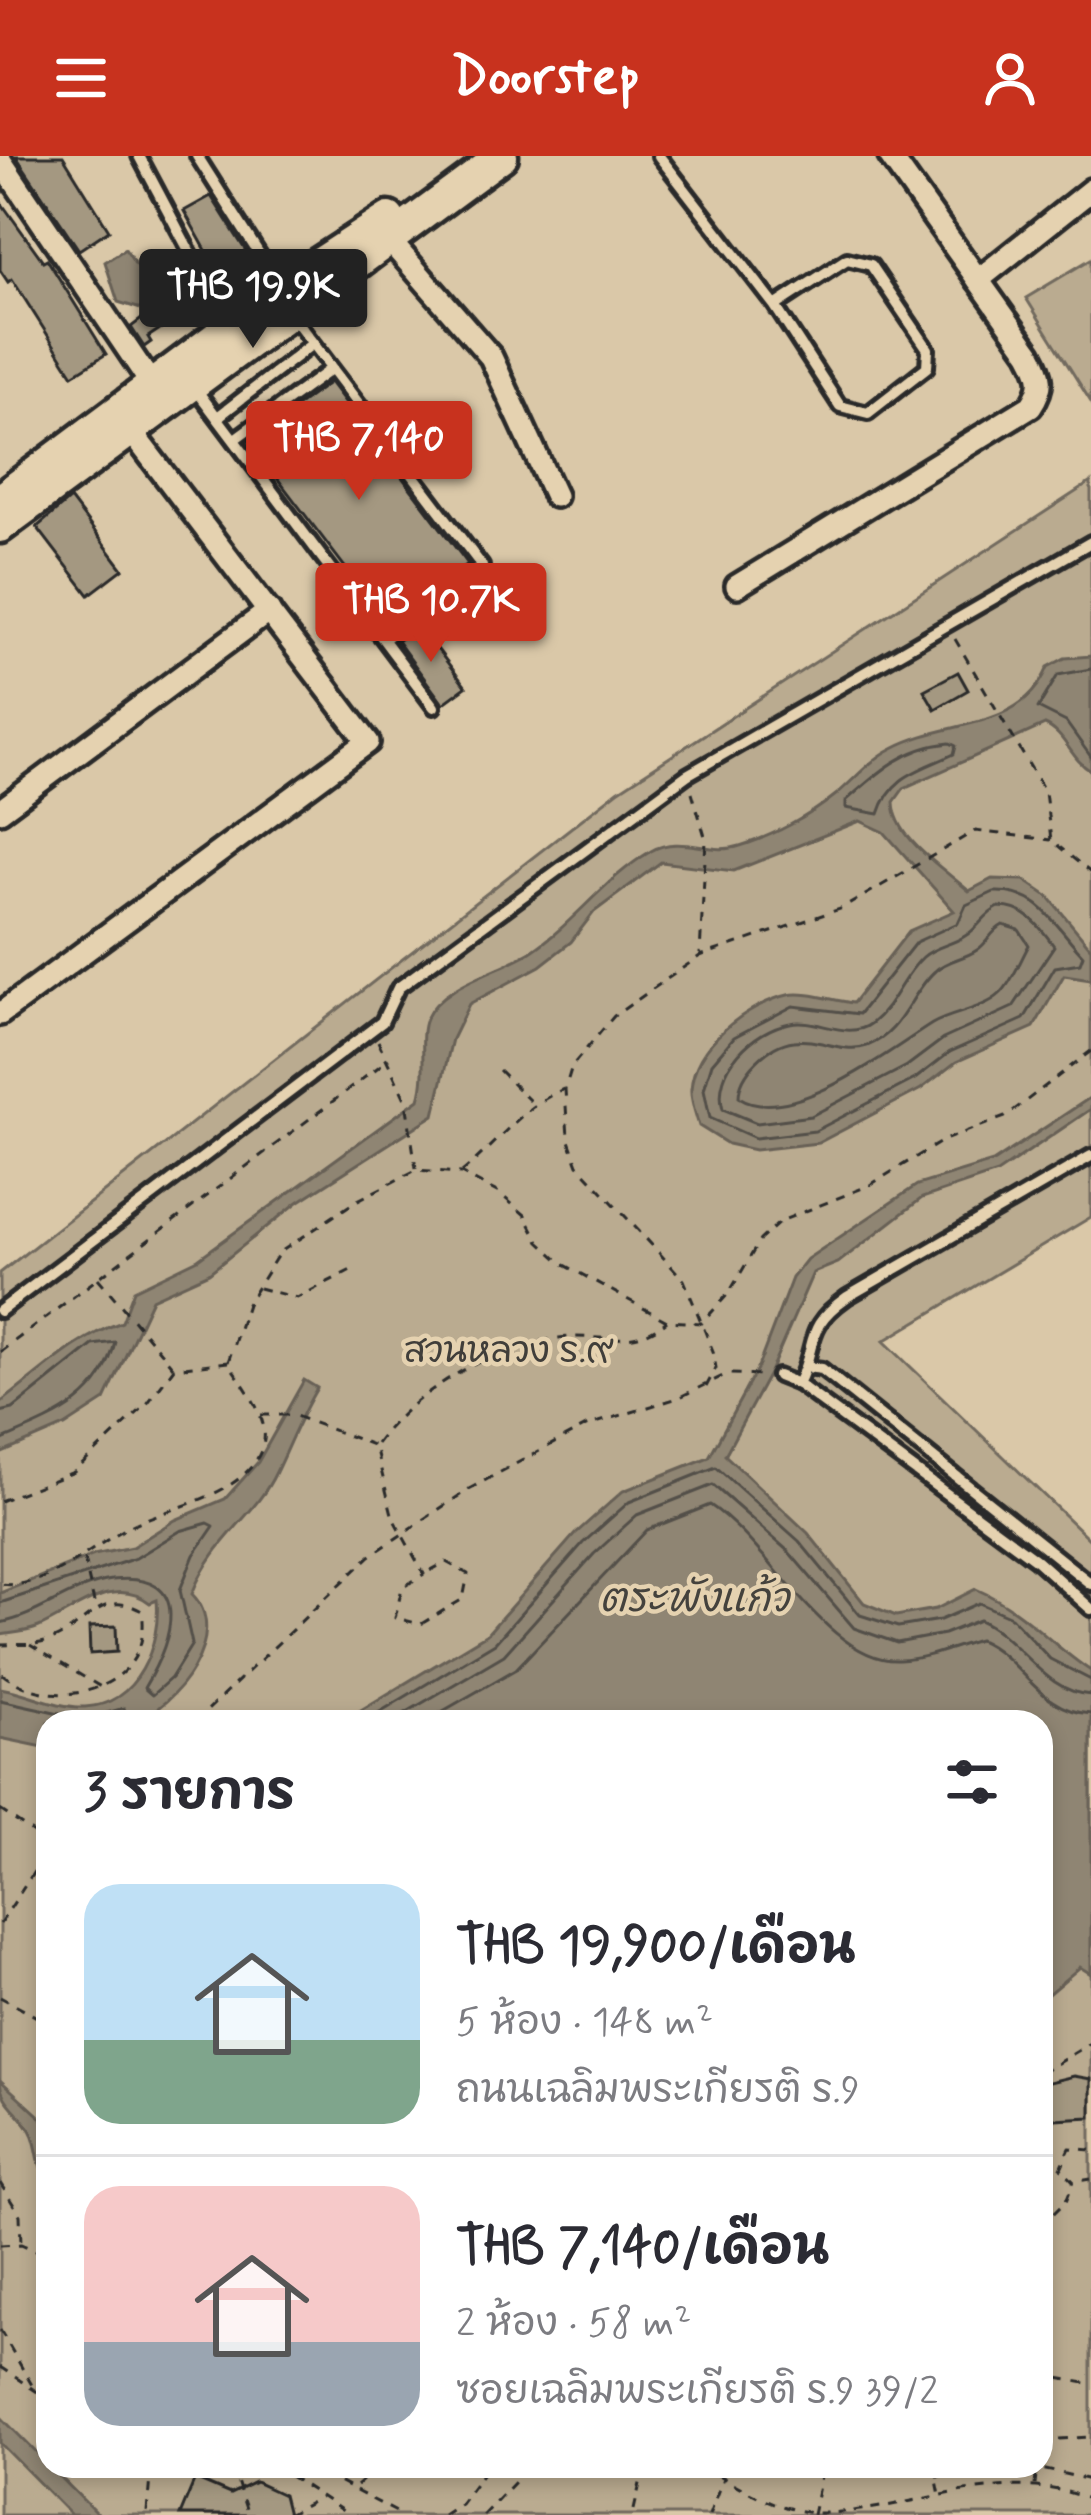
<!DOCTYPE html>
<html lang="th">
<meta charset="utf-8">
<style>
body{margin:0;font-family:Mynerve,"Playpen Sans Thai",sans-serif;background:#f7f7f7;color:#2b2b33;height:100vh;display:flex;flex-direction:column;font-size:45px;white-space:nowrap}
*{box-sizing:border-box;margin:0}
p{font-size:39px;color:#7c7c81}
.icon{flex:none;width:66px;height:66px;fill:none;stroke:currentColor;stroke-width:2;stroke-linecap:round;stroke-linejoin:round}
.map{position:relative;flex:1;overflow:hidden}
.drawer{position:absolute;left:36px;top:1554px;width:1017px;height:768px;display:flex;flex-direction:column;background:#fff;border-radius:36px;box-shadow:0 6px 18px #0003}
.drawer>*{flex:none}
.price{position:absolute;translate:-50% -102px;padding:0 27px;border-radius:12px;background:#c8321e;color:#fff;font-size:39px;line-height:78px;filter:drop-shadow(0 3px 6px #0008)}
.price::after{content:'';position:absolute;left:50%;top:72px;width:36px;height:27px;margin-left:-18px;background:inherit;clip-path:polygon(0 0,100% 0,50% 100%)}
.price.active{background:#222;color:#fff}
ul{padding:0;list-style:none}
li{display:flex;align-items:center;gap:36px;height:300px;padding:0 48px}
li+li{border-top:3px solid #e1e1e2}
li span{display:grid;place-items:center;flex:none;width:336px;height:240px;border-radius:36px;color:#555}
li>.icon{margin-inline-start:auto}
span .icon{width:144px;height:144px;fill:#fffc;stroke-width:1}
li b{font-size:51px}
h2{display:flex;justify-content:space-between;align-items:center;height:144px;padding:0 48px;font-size:51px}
header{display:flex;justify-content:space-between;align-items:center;height:156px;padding:0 48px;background:#c8321e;color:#fff;font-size:54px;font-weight:700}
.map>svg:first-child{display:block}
</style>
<header><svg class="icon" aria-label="menu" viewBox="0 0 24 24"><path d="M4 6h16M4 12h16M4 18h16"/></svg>Doorstep<svg class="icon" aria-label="person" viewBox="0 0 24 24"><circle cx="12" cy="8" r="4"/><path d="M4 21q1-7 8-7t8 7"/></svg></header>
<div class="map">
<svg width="1091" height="2359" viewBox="0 0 1091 2359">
<rect width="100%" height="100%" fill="#dac8a8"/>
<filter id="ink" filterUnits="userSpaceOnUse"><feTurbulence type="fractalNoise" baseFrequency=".00833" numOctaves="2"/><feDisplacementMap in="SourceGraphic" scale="24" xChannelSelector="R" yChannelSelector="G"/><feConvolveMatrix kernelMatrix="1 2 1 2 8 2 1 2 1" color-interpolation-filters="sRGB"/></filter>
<g filter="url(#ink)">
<!-- green -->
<g fill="#baab90" stroke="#726b5e" stroke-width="3" fill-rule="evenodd">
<path d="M1091,103V246L1026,142Z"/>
<path d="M1091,326V1061L884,1185L1091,1385V2359H0V1117L618,635ZM48,1566H1041V2310H48Z"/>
</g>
<!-- water -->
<g fill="#8f8573" stroke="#676156" stroke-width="3">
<path d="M125,93L158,142L141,153L118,146L105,106Z"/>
<path d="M1091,500V615C1070,603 1066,578 1045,569L904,632L894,646C895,683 943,712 969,735L992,723L1024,724L1049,741L1091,792V823L1064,819L1034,871L956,906L921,933L818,987L755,994L728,988L699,970C696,959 690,944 691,933C694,889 747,848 788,839C806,835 834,845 853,847L909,775L954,755L884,676L860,665L734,715L661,706L594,756L571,786L540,810L469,848L452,883L434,959L298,1046L209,1117L152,1143L105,1244L65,1270L0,1298V1247C41,1217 73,1183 122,1166L134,1134L198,1103L419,943C428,914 418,881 426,863C442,827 502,815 532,795C573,768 604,723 651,695C681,678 711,700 740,690C773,680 810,660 837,638C856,622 871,603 893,592C946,563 1022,576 1048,511L1065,502Z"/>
<path d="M1091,941V953L997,1017L922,1042L838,1107L813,1117L770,1216L725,1299L808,1377L864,1447L896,1460L936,1453L976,1433C1026,1455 1047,1486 1091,1515V1818L1080,1811L1041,1844V1566H341L487,1478L575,1378L623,1335L709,1301L758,1211L792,1122L807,1103L917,1029L993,1006Z"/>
<path d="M304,1224L317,1232C300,1260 290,1287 276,1316C255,1361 213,1383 192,1438C232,1478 176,1552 133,1565C110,1573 73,1566 48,1566V1592L0,1582V1532C28,1536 56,1552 85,1551C138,1549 161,1488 157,1444L150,1447C113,1418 74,1456 39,1471C28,1476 13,1477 0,1479V1437L94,1399L132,1391L175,1364L225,1343L258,1306Z"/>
<path d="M0,1924L48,1968V2026C37,2009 39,1997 33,1980C24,1957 0,1948 0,1924Z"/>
<path d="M0,2260L98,2359H71L0,2287Z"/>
</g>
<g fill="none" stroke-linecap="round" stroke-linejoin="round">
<!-- shore -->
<g stroke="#534f48" stroke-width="3">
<path d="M1091,513L1058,519L1038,552L1066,566L1091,601"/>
<path d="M950,587L956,590L954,598C919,615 891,619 879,658L846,652V645C878,616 906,591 950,587Z"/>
<path d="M994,736C1040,734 1055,770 1083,799L1080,807L1055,811L1024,863L950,896L915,923L815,975L755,982L710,962L704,933L712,907L734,881L793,850L859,858L916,786L958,767L966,749Z"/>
<path d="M999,751C1026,751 1039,769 1054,790L1013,851L943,883L907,910L811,960L757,967L723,953C712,914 753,874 790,867C816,861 848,886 872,867C895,848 902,820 923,801C935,790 952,789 965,780C979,772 983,759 999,751Z"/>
<path d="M1003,769L1019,774L1029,789C1021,803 1012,827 1000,838C983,854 952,856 932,868C889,895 789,973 739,941C739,917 769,888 794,885C818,881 842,898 867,890C903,877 910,837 935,815C946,804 964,803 977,794C988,787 991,775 1003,769Z"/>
<path d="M0,1256L13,1253L93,1189L115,1186C101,1246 53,1262 0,1285"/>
<path d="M0,1447L136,1402L180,1375L208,1367L214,1370L194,1399L180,1434L192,1488L171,1522L152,1539L144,1532C171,1487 197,1415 112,1424C72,1429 40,1460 0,1467"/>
<path d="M0,1544L87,1563L124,1552L128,1566"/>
<path d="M363,1566L495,1487L583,1387L629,1346L716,1311L799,1385L860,1459L898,1471L940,1464L979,1447L1011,1461L1050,1503L1091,1524"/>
<path d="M390,1566L504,1499L594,1398L637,1359L713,1329L788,1395L854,1472L897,1487L944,1478L979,1464C1019,1481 1044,1537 1091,1539"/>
<path d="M424,1566L516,1513L647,1374L710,1349C769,1388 830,1508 899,1504C928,1503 953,1491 979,1484C1021,1502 1039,1556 1091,1558"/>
</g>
</g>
<!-- building -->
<g fill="#a49881" stroke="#2b2b2b" stroke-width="3">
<path d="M16,0H63L109,74L79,94Z"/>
<path d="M211,40L256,111L225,128L184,55Z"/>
<path d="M0,45L43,105L47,103L106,198L73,219L12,123L8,126L0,114Z"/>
<path d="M164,146L175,163L148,181L151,186L144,191L131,171Z"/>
<path d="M330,226L468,408L388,468L249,285Z"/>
<path d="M70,343L123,413L89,439L37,371Z"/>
<path d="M419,469L466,531L443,548L397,485Z"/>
<path d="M958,516L968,534L935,553L924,534Z"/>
<path d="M116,1470L117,1496L90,1498L89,1471Z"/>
<path d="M1074,1920L1091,1923V1961L1054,1963L1041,1974V1928Z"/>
<path d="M195,2323L230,2338L255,2326L283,2339L288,2359H180Z"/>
</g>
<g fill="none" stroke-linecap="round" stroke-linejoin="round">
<defs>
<g id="service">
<path d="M139,0L228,168"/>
<path d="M197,0L277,126"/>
<path d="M659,0L775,150L840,250L868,257L927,211L928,193L871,109L847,103L775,150"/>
<path d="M293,161L482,410L384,483"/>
<path d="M195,232L434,551"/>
<path d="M219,260L312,188"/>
<path d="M236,282L331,213"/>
<path d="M0,1155L382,866L398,832L687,619L1091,386"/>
<path d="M807,1211L822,1213L1091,1428"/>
<path d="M778,1220L798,1228C819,1186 802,1173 847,1141L1091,1000"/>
<path d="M798,1228L1036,1404L1091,1453"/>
</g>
<g id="minor">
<path d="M0,4L152,229"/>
<path d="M390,85L491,201L555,340"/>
<path d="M978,124L1091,34"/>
<path d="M737,430L1031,250C1045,229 1042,219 1030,197L890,0"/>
<path d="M0,655L269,455"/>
<path d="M0,858L368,586L131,275"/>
</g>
<g id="secondary">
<path d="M0,343L283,131L389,62"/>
<path d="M0,371L502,0"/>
</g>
</defs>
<!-- service casing -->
<use href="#service" stroke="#2b2b2b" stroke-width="20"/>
<!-- minor casing -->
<use href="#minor" stroke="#2b2b2b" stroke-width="30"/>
<!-- secondary casing -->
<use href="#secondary" stroke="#2b2b2b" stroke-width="39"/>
<!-- path -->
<g stroke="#2b2b2b" stroke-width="3" stroke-dasharray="9 9" stroke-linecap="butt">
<path d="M955,483L1045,636L1051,684L1091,717"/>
<path d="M692,636L706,684L700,798"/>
<path d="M378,885L406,945L416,1012"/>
<path d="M499,914L530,945"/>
<path d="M462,1016C497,987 524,949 564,933"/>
<path d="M98,1122L173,1211"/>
<path d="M259,1132L297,1142L351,1114"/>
<path d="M0,1196L389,903"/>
<path d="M228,1206L247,1148L279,1097L356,1045L416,1014L461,1017L499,1037L525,1059L539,1086L563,1108L667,1165L702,1167L729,1137L760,1084L781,1065L870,1029L944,984L1005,961L1091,895"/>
<path d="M706,1231L716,1212L713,1195L684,1124L578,1009L568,982L565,933L572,910L614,860L700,800L843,752L975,675L1051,684"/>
<path d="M261,1259H293L375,1290L393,1362L424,1418L402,1432L395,1462L421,1468L463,1443L468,1418L446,1406L424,1418"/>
<path d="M376,1288C414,1234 493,1190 559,1182C601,1177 631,1194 667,1165"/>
<path d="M0,1345L74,1316L147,1248L174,1212L228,1206C242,1228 271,1262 263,1289C249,1337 179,1349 141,1365C97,1383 52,1435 0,1428"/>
<path d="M84,1403L95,1451"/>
<path d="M0,1489C15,1488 34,1490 48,1485C85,1474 98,1431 142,1455C155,1536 51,1560 0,1516"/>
<path d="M30,1489L104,1533"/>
<path d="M195,1566L370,1400L469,1333L586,1270L678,1242L727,1218L765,1219"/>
<path d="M0,1654L48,1687"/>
<path d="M0,1768L48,1694"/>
<path d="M0,1841L48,1867"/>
<path d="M1041,1917L1091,1887"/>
<path d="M1091,1994L1070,1992L1061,2012L1074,2026L1091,2023"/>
<path d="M0,2027L20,2059L21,2088"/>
<path d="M1041,2070L1066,2045L1073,2027"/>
<path d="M0,2089L21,2088L48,2100"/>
<path d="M0,2174L32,2229"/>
<path d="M0,2211L48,2243"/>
<path d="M1041,2219L1091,2228"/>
<path d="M1041,2284L1091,2281"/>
<path d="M232,2310L248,2359"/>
<path d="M275,2310L349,2359"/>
<path d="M308,2310L402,2359"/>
<path d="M702,2310C737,2329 773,2353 814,2357C907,2359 999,2306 1091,2344"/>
<path d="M934,2310L940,2339"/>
<path d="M937,2320L1037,2312L1091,2324"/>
<path d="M1035,2329L1037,2310"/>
<path d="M356,2330L379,2310"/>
<path d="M634,2354L644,2310"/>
<path d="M147,2356L151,2310"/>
<path d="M287,2359L321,2341"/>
<path d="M443,2359L460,2348L488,2310"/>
<path d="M483,2359L529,2310"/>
<path d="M709,2359L723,2322"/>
<path d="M813,2359L823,2310"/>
</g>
<!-- service -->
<use href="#service" stroke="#e5d2b0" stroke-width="10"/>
<!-- minor -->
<use href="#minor" stroke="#e5d2b0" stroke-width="21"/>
<!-- secondary -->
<use href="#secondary" stroke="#e5d2b0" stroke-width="30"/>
</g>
</g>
<g text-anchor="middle" stroke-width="9" stroke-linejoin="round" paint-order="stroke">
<!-- park labels -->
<g font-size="36" fill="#403e3a" stroke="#e5d2b0">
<text x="508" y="1206">สวนหลวง ร.๙</text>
</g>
<!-- water labels -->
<g font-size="39" font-style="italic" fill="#44423d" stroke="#e5d2b0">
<text x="694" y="1455">ตระพังแก้ว</text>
</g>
</g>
</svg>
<b class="price active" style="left:253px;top:195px">THB 19.9K</b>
<b class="price" style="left:359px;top:347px">THB 7,140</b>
<b class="price" style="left:431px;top:509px">THB 10.7K</b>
<section class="drawer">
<h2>3 รายการ<svg class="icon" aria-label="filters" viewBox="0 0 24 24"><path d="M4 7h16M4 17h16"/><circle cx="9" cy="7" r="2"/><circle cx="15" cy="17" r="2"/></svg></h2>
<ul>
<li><span style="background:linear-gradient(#bfe0f5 65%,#7fa58c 0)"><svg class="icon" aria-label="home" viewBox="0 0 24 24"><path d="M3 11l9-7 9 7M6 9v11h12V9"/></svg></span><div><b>THB 19,900/เดือน</b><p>5 ห้อง · 148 m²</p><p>ถนนเฉลิมพระเกียรติ ร.9</p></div></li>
<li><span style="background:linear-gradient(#f6c9c9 65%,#9aa5b1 0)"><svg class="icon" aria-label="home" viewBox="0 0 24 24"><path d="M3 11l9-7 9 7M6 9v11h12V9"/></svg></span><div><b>THB 7,140/เดือน</b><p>2 ห้อง · 58 m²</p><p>ซอยเฉลิมพระเกียรติ ร.9 39/2</p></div></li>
</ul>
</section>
</div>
